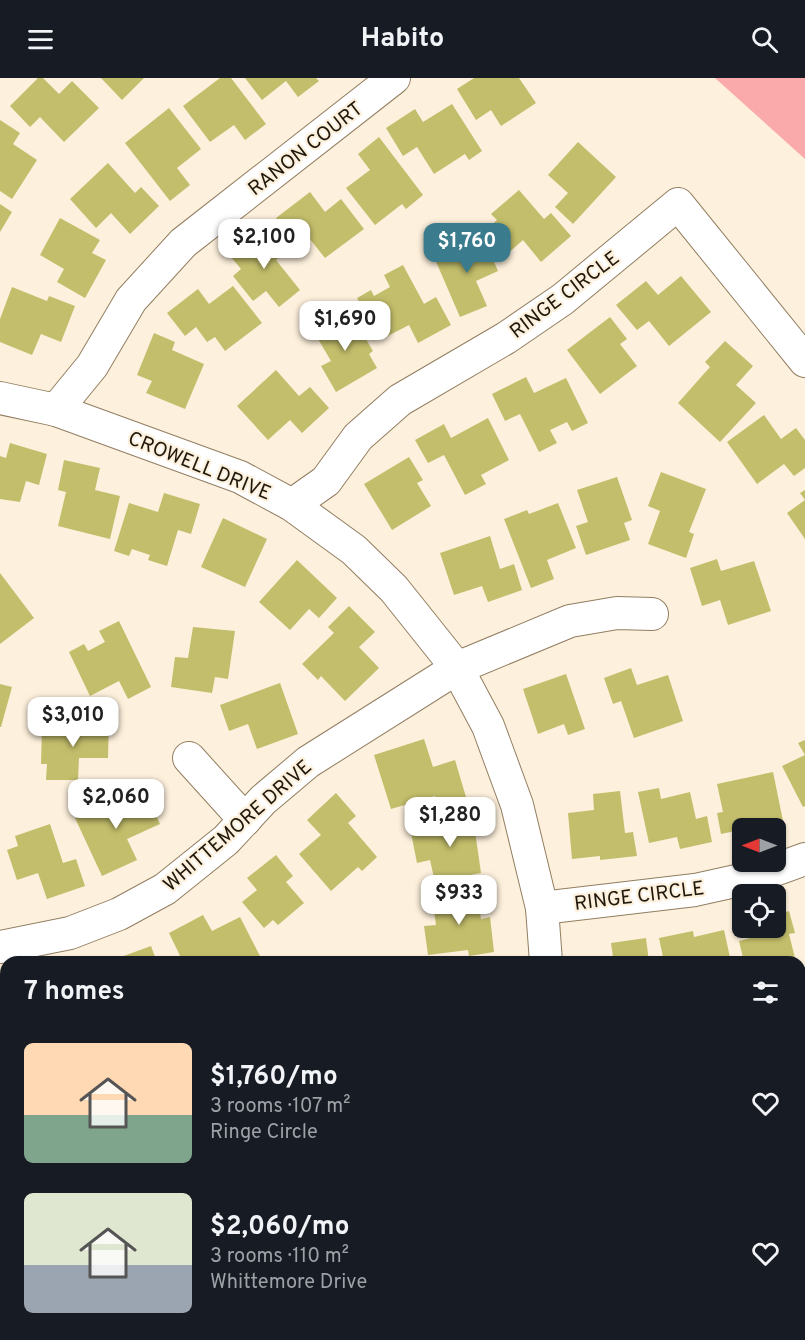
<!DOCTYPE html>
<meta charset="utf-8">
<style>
body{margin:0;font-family:Overpass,sans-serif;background:#242831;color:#f1f3f6;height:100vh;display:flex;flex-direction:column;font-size:22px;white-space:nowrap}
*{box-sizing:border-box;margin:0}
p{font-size:20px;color:#9ea1a6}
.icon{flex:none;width:33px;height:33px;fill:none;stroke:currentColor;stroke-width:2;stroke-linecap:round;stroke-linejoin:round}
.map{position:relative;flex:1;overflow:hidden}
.drawer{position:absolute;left:0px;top:878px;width:806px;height:386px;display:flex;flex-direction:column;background:#171b24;border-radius:18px 18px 0 0;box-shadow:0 2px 4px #0004}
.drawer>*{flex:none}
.needle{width:39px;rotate:270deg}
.tools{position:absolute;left:732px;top:740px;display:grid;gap:12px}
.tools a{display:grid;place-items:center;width:54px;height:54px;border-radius:9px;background:#171b24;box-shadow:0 2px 4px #0004;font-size:30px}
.price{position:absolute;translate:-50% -51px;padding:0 14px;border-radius:12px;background:#fff;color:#222;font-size:20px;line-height:39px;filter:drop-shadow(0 2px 3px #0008)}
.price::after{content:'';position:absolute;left:50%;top:36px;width:18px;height:14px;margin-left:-9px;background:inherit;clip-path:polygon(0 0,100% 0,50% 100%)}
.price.selected{background:#3a7b8e;color:#fff}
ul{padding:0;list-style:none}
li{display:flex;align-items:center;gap:18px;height:150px;padding:0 24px}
li span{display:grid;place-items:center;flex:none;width:168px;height:120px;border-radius:9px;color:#555}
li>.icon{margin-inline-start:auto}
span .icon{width:72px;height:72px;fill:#fffc;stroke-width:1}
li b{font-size:26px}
h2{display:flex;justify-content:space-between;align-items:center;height:72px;padding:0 24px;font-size:26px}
header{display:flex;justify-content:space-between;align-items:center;height:78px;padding:0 24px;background:#171b24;font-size:27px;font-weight:700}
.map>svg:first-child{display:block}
</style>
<header><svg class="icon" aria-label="menu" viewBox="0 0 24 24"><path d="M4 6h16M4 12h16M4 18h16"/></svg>Habito<svg class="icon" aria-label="search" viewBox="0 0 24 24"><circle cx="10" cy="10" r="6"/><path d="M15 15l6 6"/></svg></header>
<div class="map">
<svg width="805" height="1262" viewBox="0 0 805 1262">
<rect width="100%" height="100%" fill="#fdf0dc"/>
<!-- green -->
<path fill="#faaaaa" d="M715,0H805V81Z"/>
<!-- building -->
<g fill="#c3be6b">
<path d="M38,0H43L59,16L72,3L99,30L64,64L40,39L30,49L10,28Z"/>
<path d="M101,0H144L122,22Z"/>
<path d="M220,0H231L266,46L245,62L234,47L210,64L183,28Z"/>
<path d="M245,0H316L319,3L298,19L286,3L262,22Z"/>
<path d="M474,0H519L536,25L501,48L491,32L476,42L457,11Z"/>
<path d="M452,26L482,73L469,82L465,76L434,96L417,69L403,78L386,50L415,31L423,44Z"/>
<path d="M169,30L201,71L177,90L190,107L170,123L125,65Z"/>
<path d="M0,42L20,55L13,66L37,82L12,121L0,113Z"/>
<path d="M379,59L423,117L406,131L402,126L375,147L346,110L370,92L358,76Z"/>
<path d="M578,64L616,99L573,146L555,129L568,115L548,97Z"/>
<path d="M108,85L135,115L141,109L159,128L130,156L111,135L96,150L70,121Z"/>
<path d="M519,112L544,141L551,135L571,158L541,184L523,162L507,176L486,152L497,142L491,136Z"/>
<path d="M310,114L325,134L341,121L364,151L325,180L305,155L294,164L276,140Z"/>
<path d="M0,126L12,134L0,154Z"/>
<path d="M60,140L100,162L92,175L106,182L85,220L57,204L64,191L40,177Z"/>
<path d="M266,150L286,174L276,182L300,212L279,229L266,213L253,223L233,198L241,191L231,179Z"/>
<path d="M483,158L498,193L476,203L487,228L460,239L434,179Z"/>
<path d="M403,187L424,226L436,219L451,247L418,265L409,247L380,262L357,220L371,212L374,218L390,209L384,197Z"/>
<path d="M681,198L711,234L669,268L649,243L637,252L616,227L646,203L658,217Z"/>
<path d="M233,208L262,245L225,273L215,259L207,264L196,249L185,258L167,235L198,211L209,226Z"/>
<path d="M12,209L47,223L49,218L75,228L61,264L41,256L32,277L0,264V241Z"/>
<path d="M350,234L373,273L369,276L377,290L336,314L321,288L331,283L314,254Z"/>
<path d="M610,239L627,261L620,266L637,288L600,316L567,272Z"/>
<path d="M154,255L175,264L172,272L204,286L185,331L146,315L152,303L137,297Z"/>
<path d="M725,263L753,288L736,307L756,325L720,364L678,325L710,289L705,284Z"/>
<path d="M276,292L299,318L310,309L329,330L302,355L290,342L268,362L237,328Z"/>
<path d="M526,299L534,315L566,300L588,345L572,353L567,344L550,352L557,365L539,374L520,336L505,343L492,316Z"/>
<path d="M764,337L781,361L796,350L805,362V390L794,398L784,386L757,406L727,364Z"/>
<path d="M488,340L509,382L481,397L486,406L465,417L444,377L428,385L415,362L444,346L451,360Z"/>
<path d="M10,365L47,376L39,407L26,403L20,424L0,421V378L6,380Z"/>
<path d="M409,379L423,402L417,405L431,428L392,452L364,406Z"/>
<path d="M64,382L100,390L95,412L120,418L110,461L58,448L66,414L58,412Z"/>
<path d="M661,394L706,411L689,454L694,456L686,480L648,466L660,433L648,428Z"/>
<path d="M617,399L632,442L624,445L630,462L586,477L576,448L588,444L577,412Z"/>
<path d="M805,412V461L787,435L805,422L800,415Z"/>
<path d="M164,415L200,426L191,456L178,452L167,488L148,482L150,477L132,471L129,478L114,473L129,425L158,434Z"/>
<path d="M558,425L576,470L547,482L554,501L531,510L504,441L527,432L529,436Z"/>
<path d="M223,440L267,461L245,509L201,489Z"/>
<path d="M490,458L500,491L514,486L522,512L488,524L482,508L454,517L440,475Z"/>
<path d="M717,481L721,493L754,483L771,533L728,547L720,522L702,528L690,490Z"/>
<path d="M297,482L337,520L319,540L309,531L290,552L259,524Z"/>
<path d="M0,495L34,540L0,566Z"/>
<path d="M349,528L375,554L359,569L379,590L345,623L321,598L318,602L302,586L334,555L328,549Z"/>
<path d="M119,543L151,609L128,621L119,603L90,618L69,574L84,566L88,573L105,564L99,553Z"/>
<path d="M193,549L235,553L228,601L215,599L212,615L171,609L175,579L188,580Z"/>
<path d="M631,590L637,607L668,597L683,643L634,660L621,623L613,626L604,600Z"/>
<path d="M566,596L585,651L568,657L564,646L538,656L523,611Z"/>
<path d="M280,605L298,656L257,671L248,646L229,653L220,627Z"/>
<path d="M0,606L12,609L1,649H0Z"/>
<path d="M81,642L109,643L108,680H79L78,702H46L47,686H41L42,648L81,649Z"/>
<path d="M424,661L433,689L455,682L466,719L438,727L435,718L391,731L374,677Z"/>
<path d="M805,662V728L803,729L782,688L805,677L798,665Z"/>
<path d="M773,694L783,743L721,756L717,735L723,734L717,706Z"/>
<path d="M659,710L661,721L690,714L696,741L707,738L712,764L680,771L677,759L649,765L638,714Z"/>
<path d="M135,713L141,725L149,721L160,746L127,761L137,782L102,798L75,740Z"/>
<path d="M620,713L625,755L633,754L637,778L600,782V778L572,781L568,735L594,732L593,716Z"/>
<path d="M336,715L356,738L348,745L377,779L362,793L358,789L331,813L299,776L321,757L307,742Z"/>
<path d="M472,732L481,795L435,804L430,782L417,785L411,755L450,747L448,737Z"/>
<path d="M50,746L63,785L76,781L85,808L47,821L38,795L17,802L7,772L18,768L15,758Z"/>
<path d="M276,777L293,798L286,804L304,825L278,847L273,842L264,850L242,824L257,812L247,800Z"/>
<path d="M477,812L481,841L490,839L494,874L469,878L468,872L428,877L424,848L436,847L432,818Z"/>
<path d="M789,833L795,855L789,856L796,884H744L739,863L762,857L759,849H776V837Z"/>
<path d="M203,837L212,853L240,839L261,880L254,884H183L169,855Z"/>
<path d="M724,852L731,884H664L659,860L693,853L694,859Z"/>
<path d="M646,860L649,884H594L613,879L611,865Z"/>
<path d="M151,868L157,884H111L110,883Z"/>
<rect x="0" y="913" width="6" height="32"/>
<path d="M805,947V1006L800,1008V948Z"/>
<path d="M805,1109V1152L800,1155V1111Z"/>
<path d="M99,1257H141V1259L99,1262Z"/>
<path d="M399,1257H465L467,1262H402Z"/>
<path d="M490,1257H542L530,1262H492Z"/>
</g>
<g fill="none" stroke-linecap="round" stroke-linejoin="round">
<defs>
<g id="minor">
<path d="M0,320L56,332L240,399L292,427L354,472L394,511L457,590L488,648L517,727L542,830L546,884"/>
<path d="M56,332L92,288L131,222L183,165L394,0"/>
<path d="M292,427L326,403L358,359L400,322L506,260L563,221L678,126L805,283"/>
<path d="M189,680L245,742"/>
<path d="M542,830L695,812L758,798L805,781"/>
<path d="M0,869L70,855L119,836L165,811L226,762L263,722L308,684L457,590L570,543L617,535L652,536"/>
<path d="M800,1059L805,1058"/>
<path d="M58,1257L59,1262"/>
<path d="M361,1257L363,1262"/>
<path d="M645,1262L655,1257"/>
</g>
</defs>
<!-- minor casing -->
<use href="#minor" stroke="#927e61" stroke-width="34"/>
<!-- minor -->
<use href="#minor" stroke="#fff" stroke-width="32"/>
</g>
<g text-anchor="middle" stroke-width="4.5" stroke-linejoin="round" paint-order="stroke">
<!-- street labels -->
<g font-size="20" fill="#1f180c" stroke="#fdf0dc">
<text transform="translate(305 70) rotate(-38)" y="7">RANON COURT</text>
<text transform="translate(564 216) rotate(-37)" y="7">RINGE CIRCLE</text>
<text transform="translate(200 387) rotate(22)" y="7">CROWELL DRIVE</text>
<text transform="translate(237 747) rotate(-41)" y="7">WHITTEMORE DRIVE</text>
<text transform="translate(639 817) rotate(-7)" y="7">RINGE CIRCLE</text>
</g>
</g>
</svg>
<div class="tools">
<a><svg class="needle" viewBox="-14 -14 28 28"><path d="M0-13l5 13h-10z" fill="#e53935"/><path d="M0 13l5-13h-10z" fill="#9ea1a6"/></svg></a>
<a><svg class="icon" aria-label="locate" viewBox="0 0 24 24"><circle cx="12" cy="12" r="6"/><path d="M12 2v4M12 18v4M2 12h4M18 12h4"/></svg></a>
</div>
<b class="price" style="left:264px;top:192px">$2,100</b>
<b class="price selected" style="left:467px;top:196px">$1,760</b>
<b class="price" style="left:345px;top:274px">$1,690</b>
<b class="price" style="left:73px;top:670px">$3,010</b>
<b class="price" style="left:116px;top:752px">$2,060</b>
<b class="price" style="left:450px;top:770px">$1,280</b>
<b class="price" style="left:459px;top:848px">$933</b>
<section class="drawer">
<h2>7 homes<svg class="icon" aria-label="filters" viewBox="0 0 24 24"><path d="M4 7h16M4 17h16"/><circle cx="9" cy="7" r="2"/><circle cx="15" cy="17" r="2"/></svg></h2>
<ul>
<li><span style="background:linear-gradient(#ffd9b3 60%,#7fa58c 0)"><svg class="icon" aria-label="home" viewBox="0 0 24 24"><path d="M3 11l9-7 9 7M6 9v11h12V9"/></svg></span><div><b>$1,760/mo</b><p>3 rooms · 107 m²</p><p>Ringe Circle</p></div><svg class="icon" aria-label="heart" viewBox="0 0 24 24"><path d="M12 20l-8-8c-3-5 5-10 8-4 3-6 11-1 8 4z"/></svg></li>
<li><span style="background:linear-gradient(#dfe7d0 60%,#9aa5b1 0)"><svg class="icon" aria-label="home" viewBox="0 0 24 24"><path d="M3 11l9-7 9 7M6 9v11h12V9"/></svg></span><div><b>$2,060/mo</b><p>3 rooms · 110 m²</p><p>Whittemore Drive</p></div><svg class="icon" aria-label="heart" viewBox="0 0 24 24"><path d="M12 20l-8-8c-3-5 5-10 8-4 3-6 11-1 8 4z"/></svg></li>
</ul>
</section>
</div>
